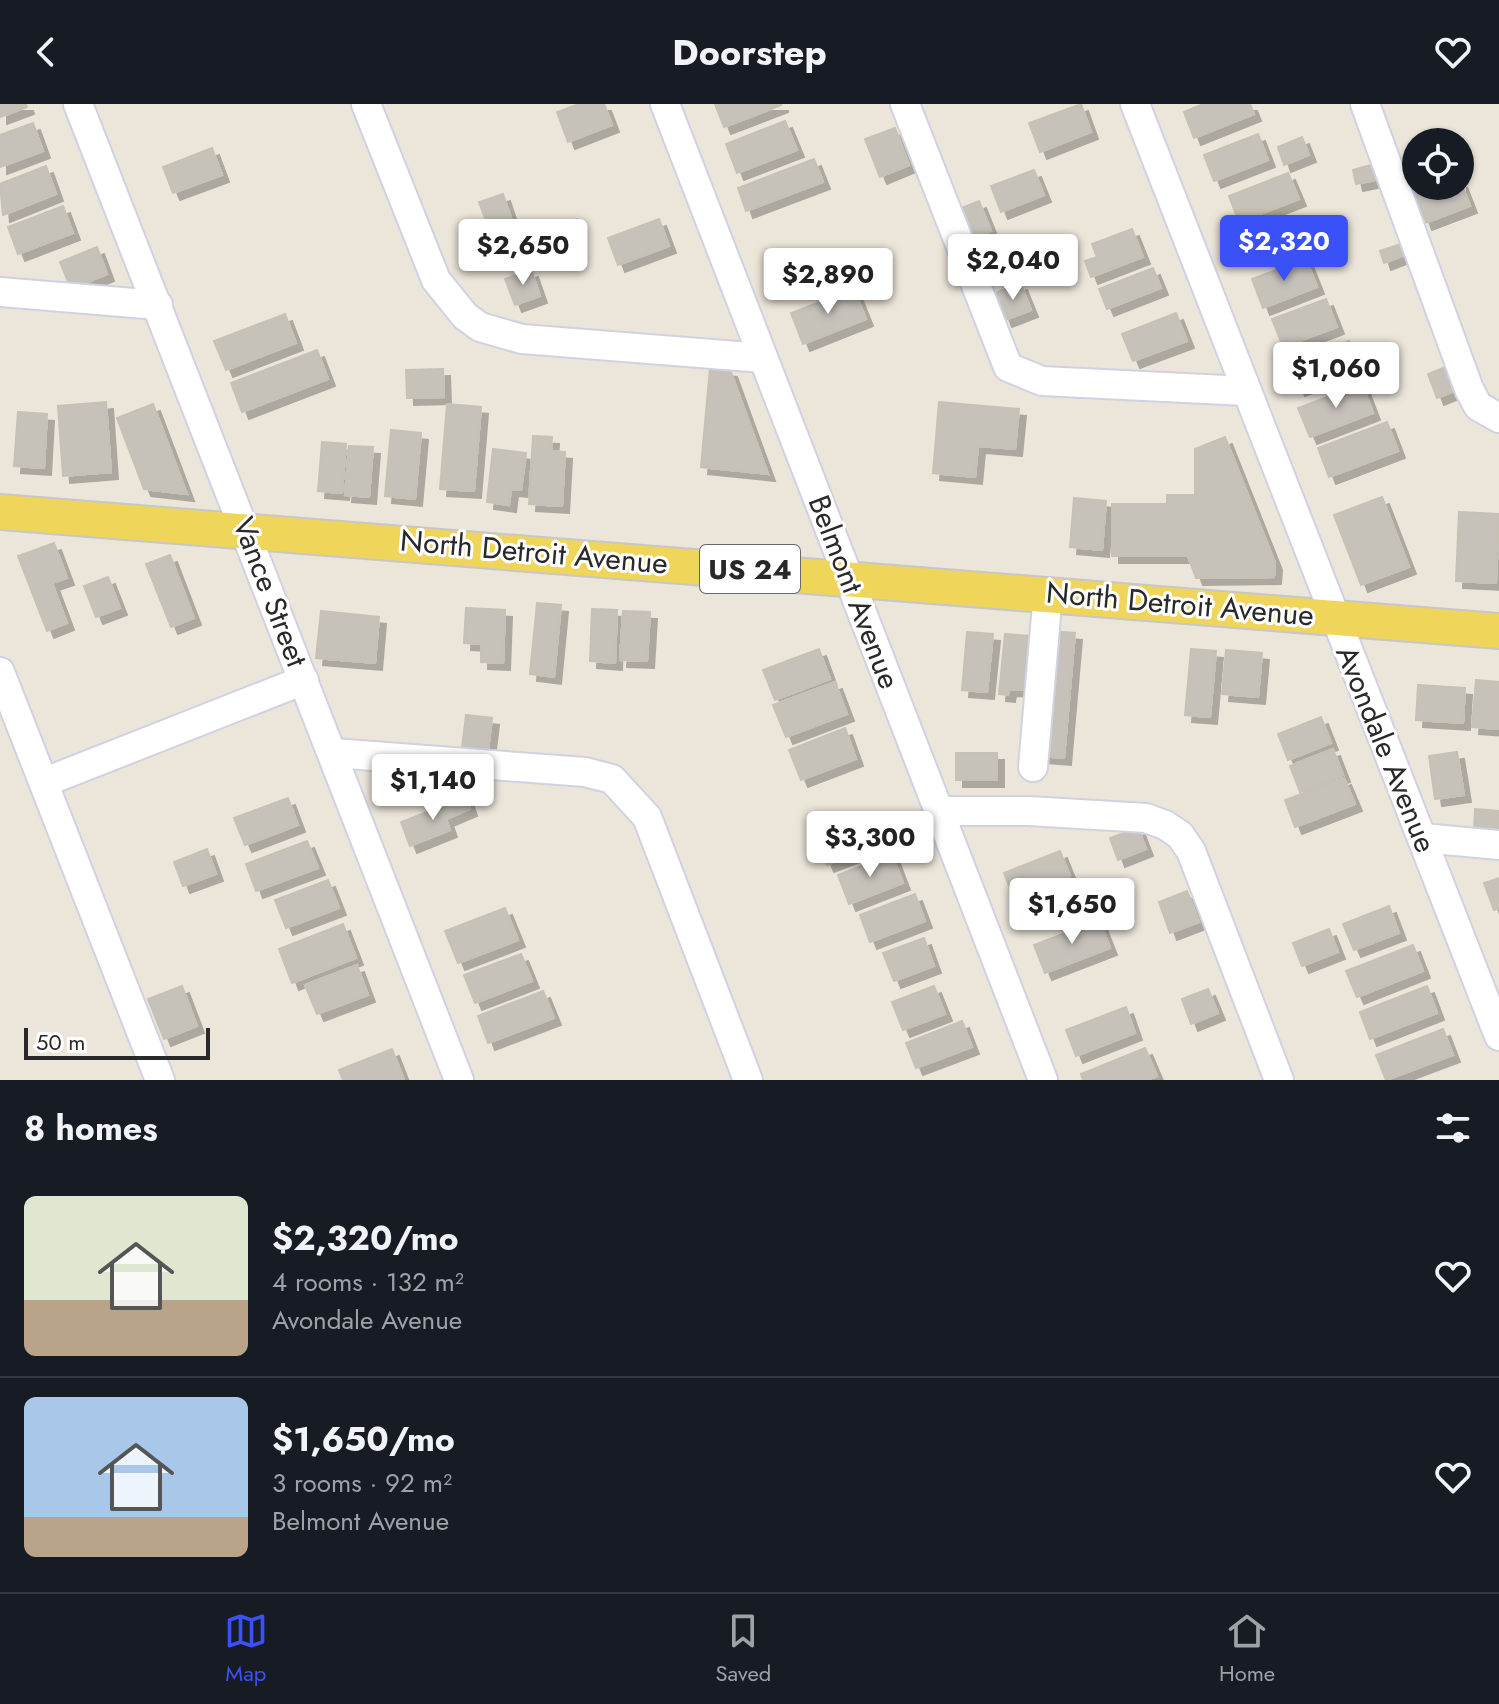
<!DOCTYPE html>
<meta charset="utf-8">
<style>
body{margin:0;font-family:Jost,sans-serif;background:#242831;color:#f1f3f6;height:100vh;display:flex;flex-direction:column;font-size:30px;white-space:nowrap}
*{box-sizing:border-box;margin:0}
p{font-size:26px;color:#9ea1a6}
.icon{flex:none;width:44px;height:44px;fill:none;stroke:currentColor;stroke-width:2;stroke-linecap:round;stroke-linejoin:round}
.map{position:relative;height:976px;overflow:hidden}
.panel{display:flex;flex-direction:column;background:#171b24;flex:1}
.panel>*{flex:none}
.tools{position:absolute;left:1402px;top:24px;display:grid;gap:16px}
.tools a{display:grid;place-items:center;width:72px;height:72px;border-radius:50%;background:#171b24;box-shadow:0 2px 6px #0004;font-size:40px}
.scale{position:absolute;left:24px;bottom:20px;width:186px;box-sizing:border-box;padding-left:8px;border:4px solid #292929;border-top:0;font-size:22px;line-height:28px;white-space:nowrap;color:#292929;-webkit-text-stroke:6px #fff;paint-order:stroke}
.price{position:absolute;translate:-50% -68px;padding:0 18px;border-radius:8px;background:#fff;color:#222;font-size:26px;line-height:52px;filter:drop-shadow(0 2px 4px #0008)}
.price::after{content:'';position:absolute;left:50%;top:48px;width:24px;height:18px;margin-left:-12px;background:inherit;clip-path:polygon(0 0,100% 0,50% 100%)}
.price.on{background:#3a51f8;color:#fff}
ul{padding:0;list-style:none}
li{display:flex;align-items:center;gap:24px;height:200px;padding:0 24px}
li+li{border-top:2px solid #363941}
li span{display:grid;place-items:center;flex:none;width:224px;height:160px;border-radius:12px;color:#555}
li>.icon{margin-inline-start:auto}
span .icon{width:96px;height:96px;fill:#fffc;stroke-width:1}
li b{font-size:34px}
h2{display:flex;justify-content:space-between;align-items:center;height:96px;padding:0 24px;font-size:34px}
header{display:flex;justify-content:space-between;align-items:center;height:104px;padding:0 24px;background:#171b24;font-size:36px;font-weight:700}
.menu{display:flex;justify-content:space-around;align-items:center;height:112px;border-top:2px solid #363941;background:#171b24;font-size:22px;color:#9ea1a6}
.menu a{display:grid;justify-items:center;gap:4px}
.menu .on{color:#3a51f8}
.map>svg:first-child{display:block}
</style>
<header><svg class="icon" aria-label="back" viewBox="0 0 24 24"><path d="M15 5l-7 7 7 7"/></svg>Doorstep<svg class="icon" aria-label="heart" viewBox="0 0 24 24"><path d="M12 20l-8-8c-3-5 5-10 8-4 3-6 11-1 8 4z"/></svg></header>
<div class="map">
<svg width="1499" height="976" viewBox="0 0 1499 976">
<defs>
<filter id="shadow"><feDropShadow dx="7" dy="7" stdDeviation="0" flood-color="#0004"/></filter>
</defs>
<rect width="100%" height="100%" fill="#ebe5da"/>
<!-- building -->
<g fill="#c6c2ba" stroke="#c6c1b4" stroke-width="2" filter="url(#shadow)">
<path d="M0,0H26L27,3L0,13Z"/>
<path d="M579,0H604L612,21L568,38L557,8Z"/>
<path d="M715,0H781V1L724,23Z"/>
<path d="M1081,0L1091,28L1040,48L1029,19Z"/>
<path d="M1203,0H1250L1254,10L1194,34L1184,8Z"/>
<path d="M785,17L797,46L737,69L726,40Z"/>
<path d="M33,19L43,47L0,63V31Z"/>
<path d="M895,24L909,61L880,73L865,35Z"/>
<path d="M1258,30L1268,56L1214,77L1204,51Z"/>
<path d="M1302,33L1309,51L1284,61L1278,43Z"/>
<path d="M212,44L222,71L173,89L163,63Z"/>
<path d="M814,55L823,78L746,107L738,84Z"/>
<path d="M1371,61L1375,76L1356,80L1353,66Z"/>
<path d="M46,62L56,90L3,111L0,80Z"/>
<path d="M1034,66L1044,91L1001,108L991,82Z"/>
<path d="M1288,69L1299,95L1239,118L1229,92Z"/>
<path d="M1460,76L1470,102L1425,119L1414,89L1431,82H1460Z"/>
<path d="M503,90L511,114L488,122L479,98Z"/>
<path d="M979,97L991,127L971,135L959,105Z"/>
<path d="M63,102L73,129L18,150L8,123Z"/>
<path d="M659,115L669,142L618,161L608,134Z"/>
<path d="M1132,125L1143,153L1091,173L1085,157L1097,153L1092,140Z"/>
<path d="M1401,140L1405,151L1384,159L1380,147Z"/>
<path d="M97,143L107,170L71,185L60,158Z"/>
<path d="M1306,155L1317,183L1263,204L1252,175Z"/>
<path d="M1153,164L1161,184L1107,205L1099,185Z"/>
<path d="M531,166L540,192L515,201L505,175Z"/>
<path d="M1020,179L1031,206L1005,216L995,189Z"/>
<path d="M854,185L866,215L803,240L791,209Z"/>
<path d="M1326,195L1337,223L1283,243L1272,215Z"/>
<path d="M1176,209L1187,237L1133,257L1122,230Z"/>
<path d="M285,210L296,239L226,266L214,237Z"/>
<path d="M1349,237L1359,262L1298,285L1289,260Z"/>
<path d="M317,246L328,275L242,308L231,279Z"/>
<path d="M1448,262L1457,286L1437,294L1428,270Z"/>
<path d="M710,264L730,266L768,370L701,363Z"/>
<path d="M443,265L444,293L407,294L406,266Z"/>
<path d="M1362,280L1373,309L1310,333L1298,304Z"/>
<path d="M106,298L111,368L63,372L58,302Z"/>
<path d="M939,298L1019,305L1015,345L978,342L975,373L933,369Z"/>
<path d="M153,300L187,390L144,385L117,314Z"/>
<path d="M447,300L481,303L474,387L440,385Z"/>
<path d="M18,308L47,310L44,364L14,362Z"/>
<path d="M1387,318L1398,347L1329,373L1318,344Z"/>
<path d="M391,326L421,329L415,395L385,392Z"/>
<path d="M533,332L552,333L551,347L565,348L562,402L529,400Z"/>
<path d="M1225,333L1275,459L1274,473L1196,474L1188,452H1112V400H1167V391H1195V345Z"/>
<path d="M322,338L346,340L342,389L318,387Z"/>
<path d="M349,342L373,343L369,393L345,391Z"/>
<path d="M493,345L526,349L521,386L511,385L509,401L487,398Z"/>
<path d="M1382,393L1409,463L1361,481L1334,411Z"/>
<path d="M1074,394L1106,397L1102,446L1070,443Z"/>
<path d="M1459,408L1499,410L1496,479L1456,477Z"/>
<path d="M54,439L67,474L52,479L67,519L47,527L18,452Z"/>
<path d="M170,451L194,514L171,523L146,460Z"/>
<path d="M108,473L120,504L96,513L84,482Z"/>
<path d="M537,499L561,501L554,573L530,570Z"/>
<path d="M466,504L505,506L503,559L481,558V540L464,539Z"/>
<path d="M592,505L617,506L615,559L590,557Z"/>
<path d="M321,507L379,513L375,559L316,554Z"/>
<path d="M623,507L650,508L647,557L620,556Z"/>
<path d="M1051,527L1075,529L1064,654L1040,652Z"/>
<path d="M967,528L993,530L987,588L962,586Z"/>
<path d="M1005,530L1030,532L1024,586L1009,585L1008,591L999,590Z"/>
<path d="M819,545L830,575L775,596L763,566Z"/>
<path d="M1191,545L1216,547L1210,613L1185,611Z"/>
<path d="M1226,546L1262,549L1258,593L1222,590Z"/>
<path d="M1476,576L1499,578V625L1472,623Z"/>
<path d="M835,578L847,610L786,633L773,601Z"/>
<path d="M1418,581L1465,584L1463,619L1416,616Z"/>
<path d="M466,611L492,614L488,647L462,644Z"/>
<path d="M1321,613L1331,639L1288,656L1278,630Z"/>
<path d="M845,624L856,655L801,676L789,646Z"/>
<path d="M1333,645L1343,671L1300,688L1290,662Z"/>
<path d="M1457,648L1464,691L1435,695L1429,652Z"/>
<rect x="956" y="649" width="41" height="27"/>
<path d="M1344,674L1355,700L1295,723L1285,696Z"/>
<path d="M466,693L470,705L446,715L450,726L410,742L401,718Z"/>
<path d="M288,694L298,721L245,741L234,714Z"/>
<path d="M1475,705L1499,707V735L1474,733Z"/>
<path d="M885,709L895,735L827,761L817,735Z"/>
<path d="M1138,724L1146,745L1118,756L1110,734Z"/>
<path d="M307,737L318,764L256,787L246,760Z"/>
<path d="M207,745L216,770L183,782L174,758Z"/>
<path d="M1060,747L1070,772L1014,794L1004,769Z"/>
<path d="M892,750L903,779L849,800L838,771Z"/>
<path d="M1499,774V804L1494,806L1484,779Z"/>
<path d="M328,776L339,804L286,824L275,796Z"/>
<path d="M1187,787L1199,818L1170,829L1159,798Z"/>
<path d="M915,790L925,817L870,838L860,811Z"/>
<path d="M1389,802L1399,829L1354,846L1343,820Z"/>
<path d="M505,804L518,836L458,859L445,827Z"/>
<path d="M1099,816L1110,844L1045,869L1034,841Z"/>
<path d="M343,820L356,854L292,879L279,845Z"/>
<path d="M1329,825L1338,848L1302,862L1293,839Z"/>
<path d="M924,834L934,862L894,877L883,849Z"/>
<path d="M1413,841L1423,867L1357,893L1346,867Z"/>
<path d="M521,850L532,877L475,899L464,871Z"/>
<path d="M357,861L368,891L317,910L305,881Z"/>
<path d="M182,882L197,922L164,935L148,895Z"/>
<path d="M934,882L945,910L903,926L892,898Z"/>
<path d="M1427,882L1437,909L1370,935L1360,908Z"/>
<path d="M1208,885L1218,909L1191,920L1182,895Z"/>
<path d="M543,887L554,914L488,939L478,912Z"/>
<path d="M1126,903L1135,929L1076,952L1066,926Z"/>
<path d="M962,917L972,943L916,964L906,939Z"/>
<path d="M1443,925L1453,951L1386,976L1376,951Z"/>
<path d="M1145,944L1157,972L1147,976H1083L1081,970Z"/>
<path d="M392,945L404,976H343L339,966Z"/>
</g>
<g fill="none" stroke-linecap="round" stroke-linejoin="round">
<defs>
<g id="minor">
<path d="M78,0L459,976"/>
<path d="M366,0L436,176L465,212L480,223L522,235L763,254"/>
<path d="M665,0L1043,976"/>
<path d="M905,0L1008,263L1042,277L1246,287"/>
<path d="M1135,0L1499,932"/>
<path d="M1365,0L1469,285L1478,302L1499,314"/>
<path d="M0,188L158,201"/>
<path d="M0,568L160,976"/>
<path d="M333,649L585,668L612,675L647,713L748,976"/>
<path d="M1033,663L1048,489"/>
<path d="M45,678L304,576"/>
<path d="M939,707H1029L1146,714L1165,721L1180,731L1191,747L1279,976"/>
<path d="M1423,734L1499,741"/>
</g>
<path id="major" d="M0,408L1499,527"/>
</defs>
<!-- minor casing -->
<use href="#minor" stroke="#d0d2e2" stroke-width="32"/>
<!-- major casing -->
<use href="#major" stroke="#c7c7c7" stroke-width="38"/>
<!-- minor -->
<use href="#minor" stroke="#fff" stroke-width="28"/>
<!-- major -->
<use href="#major" stroke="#efd65b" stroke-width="34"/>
</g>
<g text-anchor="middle" stroke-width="6" stroke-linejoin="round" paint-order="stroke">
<!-- shield labels -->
<rect fill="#fff" stroke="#696969" stroke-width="2" x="700" y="441" width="100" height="48" rx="6"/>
<g font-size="28" font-weight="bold" fill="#292929">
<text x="750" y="475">US 24</text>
</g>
<!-- street labels -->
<g font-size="30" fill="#292929" stroke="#fff">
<text transform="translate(534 448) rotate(5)" y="10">North Detroit Avenue</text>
<text transform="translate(270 488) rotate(69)" y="10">Vance Street</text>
<text transform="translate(854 488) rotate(69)" y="10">Belmont Avenue</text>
<text transform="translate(1180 500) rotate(5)" y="10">North Detroit Avenue</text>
<text transform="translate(1386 645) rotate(68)" y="10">Avondale Avenue</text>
</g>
</g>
</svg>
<div class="tools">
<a><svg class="icon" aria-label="locate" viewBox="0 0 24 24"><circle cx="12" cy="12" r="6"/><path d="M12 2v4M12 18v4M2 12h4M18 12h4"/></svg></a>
</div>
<div class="scale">50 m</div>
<b class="price on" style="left:1284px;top:179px">$2,320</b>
<b class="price" style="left:523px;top:183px">$2,650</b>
<b class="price" style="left:1013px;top:198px">$2,040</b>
<b class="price" style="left:828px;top:212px">$2,890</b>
<b class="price" style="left:1336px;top:306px">$1,060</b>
<b class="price" style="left:433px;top:718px">$1,140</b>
<b class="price" style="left:870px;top:775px">$3,300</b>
<b class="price" style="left:1072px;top:842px">$1,650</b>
</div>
<section class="panel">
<h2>8 homes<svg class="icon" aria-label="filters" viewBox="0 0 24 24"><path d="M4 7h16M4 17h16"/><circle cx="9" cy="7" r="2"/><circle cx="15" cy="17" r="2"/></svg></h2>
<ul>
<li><span style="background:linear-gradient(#dfe7d0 65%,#b9a48a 0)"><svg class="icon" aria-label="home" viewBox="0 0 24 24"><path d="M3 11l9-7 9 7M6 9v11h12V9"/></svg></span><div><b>$2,320/mo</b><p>4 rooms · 132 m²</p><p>Avondale Avenue</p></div><svg class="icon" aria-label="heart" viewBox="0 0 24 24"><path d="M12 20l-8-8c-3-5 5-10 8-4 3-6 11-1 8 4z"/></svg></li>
<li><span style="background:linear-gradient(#a9c7e8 75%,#b9a48a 0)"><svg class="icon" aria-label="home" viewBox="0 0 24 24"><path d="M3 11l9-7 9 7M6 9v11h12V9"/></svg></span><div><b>$1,650/mo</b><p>3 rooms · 92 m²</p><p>Belmont Avenue</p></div><svg class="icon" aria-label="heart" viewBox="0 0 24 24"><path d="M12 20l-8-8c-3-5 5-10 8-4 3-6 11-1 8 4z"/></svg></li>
</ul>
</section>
<nav class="menu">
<a class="on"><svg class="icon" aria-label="map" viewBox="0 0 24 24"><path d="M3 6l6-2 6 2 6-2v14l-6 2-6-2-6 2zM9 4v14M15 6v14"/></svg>Map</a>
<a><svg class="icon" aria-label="saved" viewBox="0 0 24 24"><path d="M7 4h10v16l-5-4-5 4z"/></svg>Saved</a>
<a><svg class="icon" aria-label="home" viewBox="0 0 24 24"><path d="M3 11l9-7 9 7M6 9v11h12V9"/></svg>Home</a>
</nav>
